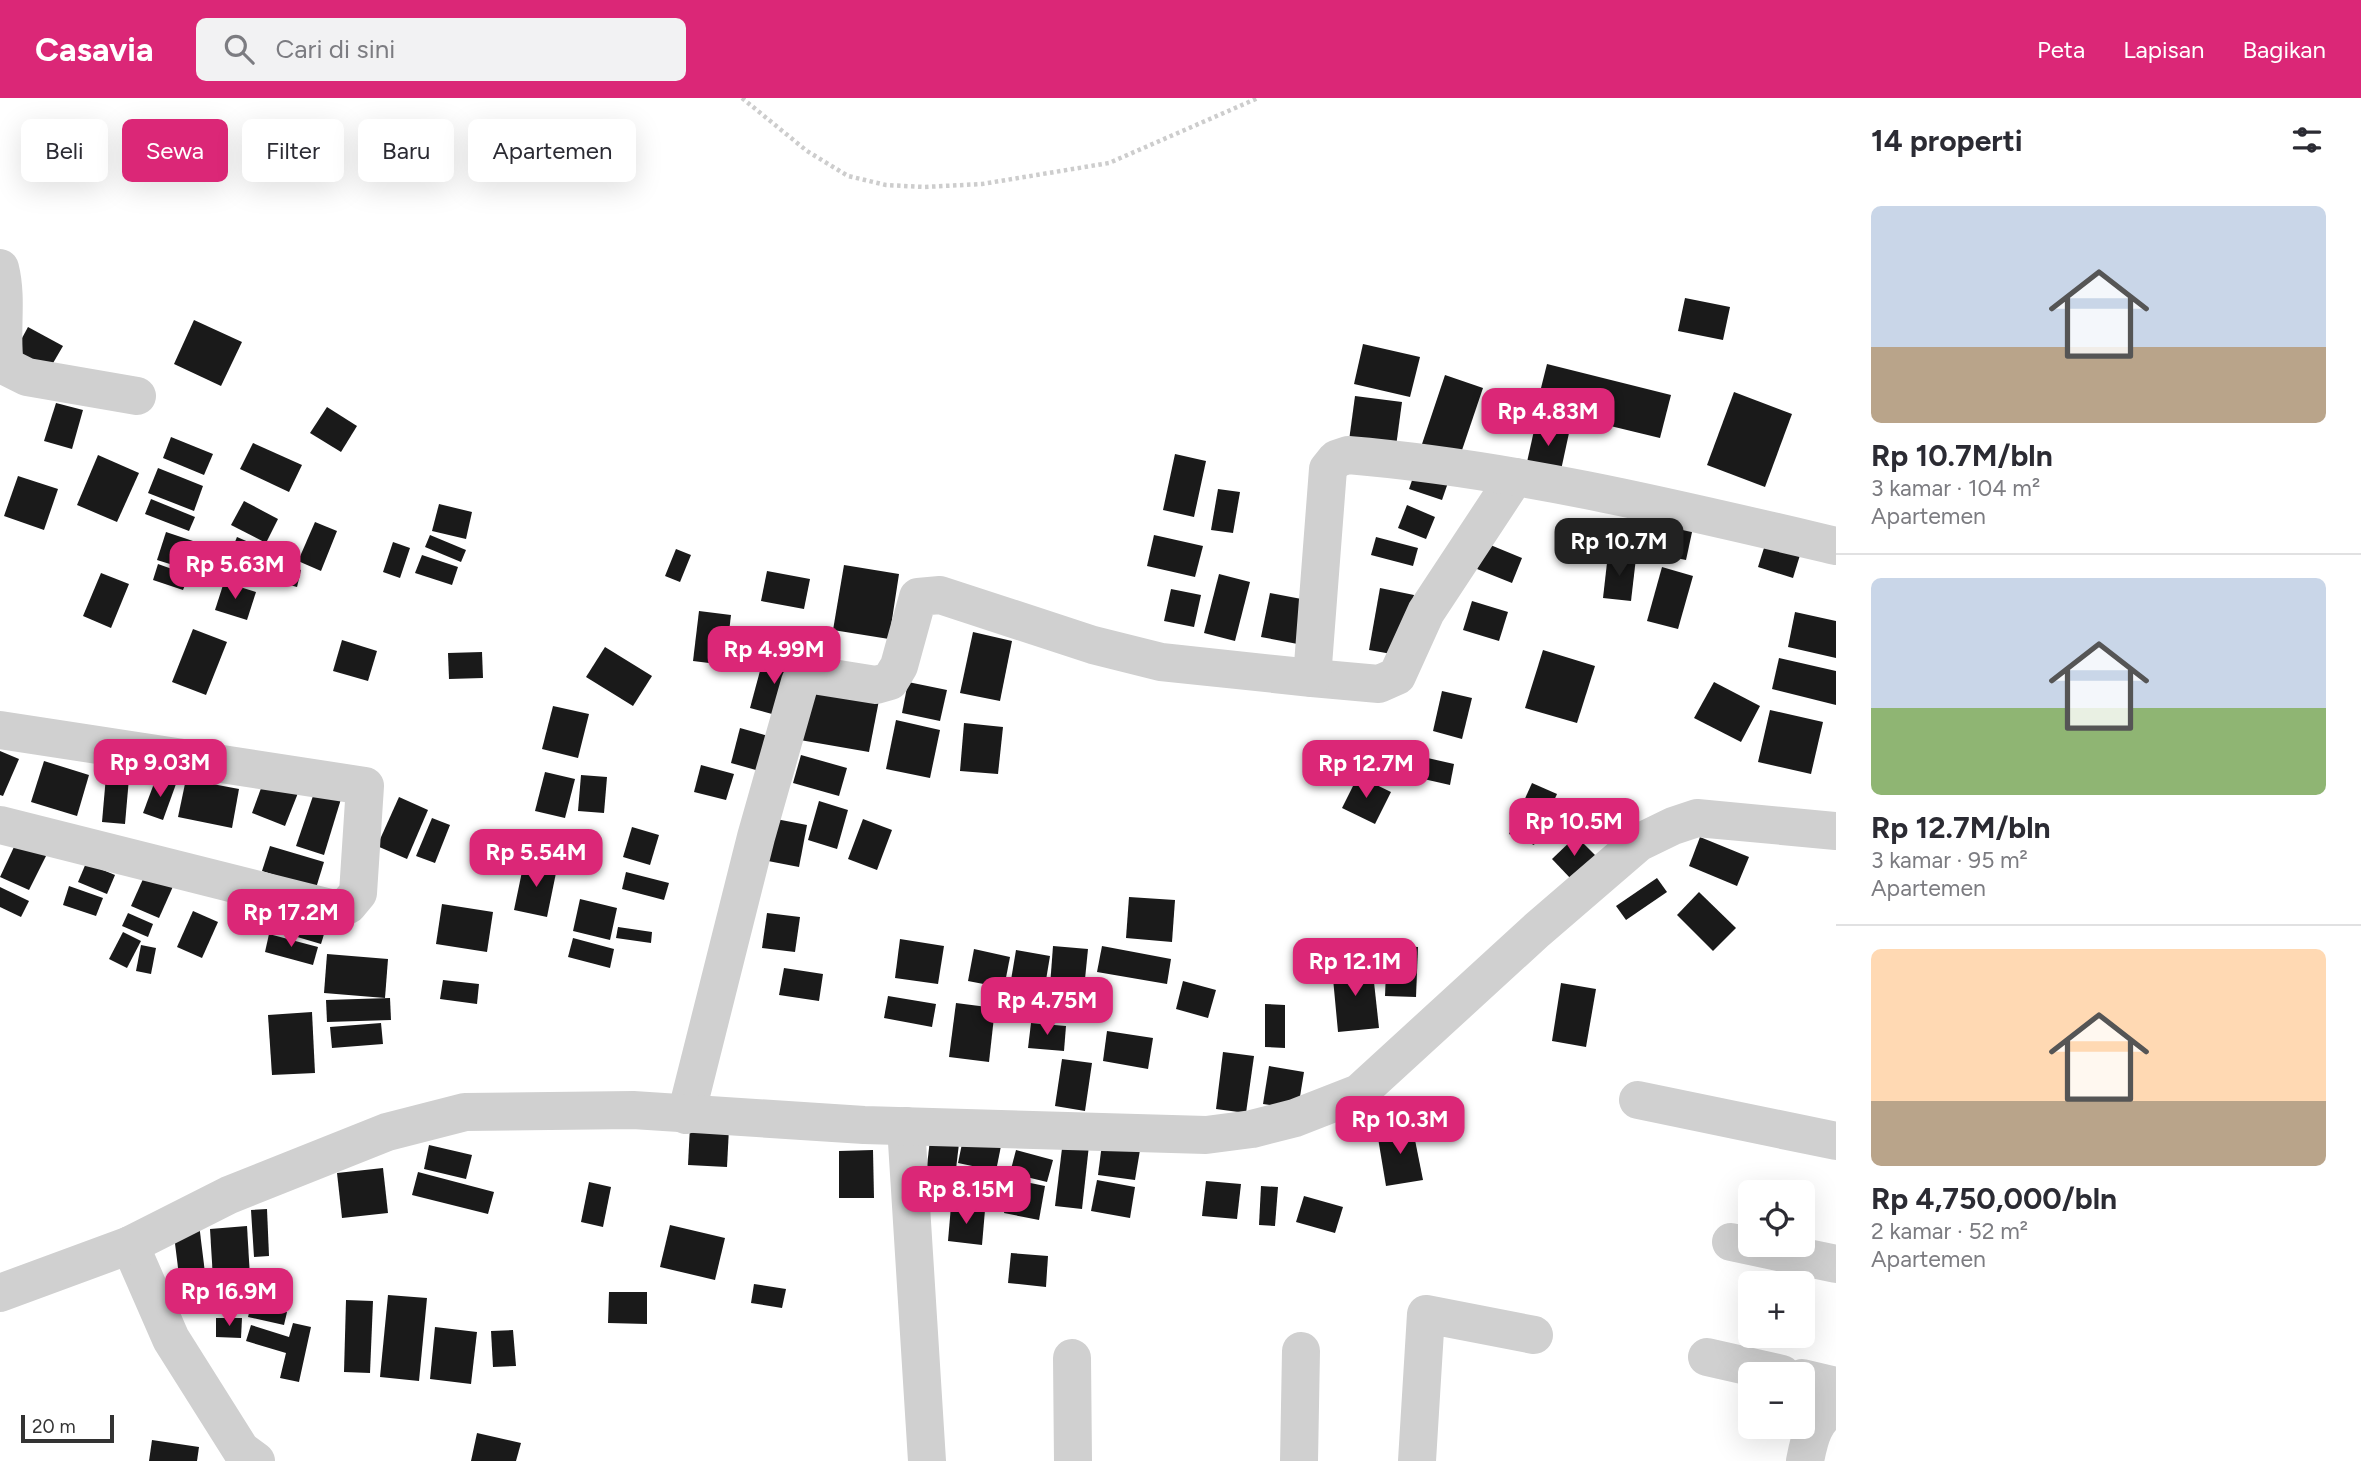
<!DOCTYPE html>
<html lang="id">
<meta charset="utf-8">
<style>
body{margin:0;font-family:Figtree,sans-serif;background:#f2f2f3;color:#2b2b33;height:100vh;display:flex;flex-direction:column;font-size:26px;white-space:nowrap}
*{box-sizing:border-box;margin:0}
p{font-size:23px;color:#7c7c81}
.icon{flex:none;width:38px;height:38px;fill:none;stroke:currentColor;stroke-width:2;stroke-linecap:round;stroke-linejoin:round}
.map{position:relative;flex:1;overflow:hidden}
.drawer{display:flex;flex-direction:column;background:#fff;width:525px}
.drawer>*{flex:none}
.banner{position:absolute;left:21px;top:21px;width:665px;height:63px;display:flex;gap:14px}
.buttons{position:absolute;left:1738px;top:1082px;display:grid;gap:14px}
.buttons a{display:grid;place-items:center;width:77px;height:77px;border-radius:10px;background:#fff;box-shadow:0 7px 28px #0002;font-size:35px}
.scale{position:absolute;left:21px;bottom:18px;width:93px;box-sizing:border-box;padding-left:7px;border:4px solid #333;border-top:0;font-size:19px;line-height:24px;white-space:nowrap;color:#333;-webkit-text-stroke:5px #fff;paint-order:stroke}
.price{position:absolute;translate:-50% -60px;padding:0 16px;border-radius:14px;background:#db2777;color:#fff;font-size:23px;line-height:46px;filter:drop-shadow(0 2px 4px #0008)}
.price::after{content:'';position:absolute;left:50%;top:42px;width:21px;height:16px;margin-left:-10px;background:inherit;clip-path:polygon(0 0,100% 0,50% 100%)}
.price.active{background:#222;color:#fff}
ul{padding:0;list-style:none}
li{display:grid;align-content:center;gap:14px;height:371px;padding:0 35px}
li+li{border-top:2px solid #e1e1e2}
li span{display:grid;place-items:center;height:217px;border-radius:10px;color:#555}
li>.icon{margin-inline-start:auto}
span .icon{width:126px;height:126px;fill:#fffc;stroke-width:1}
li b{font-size:30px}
h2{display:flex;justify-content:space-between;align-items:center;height:84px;padding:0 35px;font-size:30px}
.chip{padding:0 24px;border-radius:10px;background:#fff;box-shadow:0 7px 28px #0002;font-size:24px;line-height:63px}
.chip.active{background:#db2777;color:#fff}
header{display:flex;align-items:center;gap:42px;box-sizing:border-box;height:98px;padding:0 35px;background:#db2777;color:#fff}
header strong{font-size:33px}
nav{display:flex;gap:38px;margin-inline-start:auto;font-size:24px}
.search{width:490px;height:63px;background:#f2f2f3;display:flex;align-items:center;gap:18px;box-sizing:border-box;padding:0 24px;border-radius:10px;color:#7c7c81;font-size:26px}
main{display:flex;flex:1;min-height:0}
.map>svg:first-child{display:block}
</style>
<header>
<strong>Casavia</strong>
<div class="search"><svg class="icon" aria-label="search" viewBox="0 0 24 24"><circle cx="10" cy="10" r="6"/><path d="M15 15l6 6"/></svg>Cari di sini</div>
<nav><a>Peta</a><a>Lapisan</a><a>Bagikan</a></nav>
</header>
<main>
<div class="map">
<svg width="1836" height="1363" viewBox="0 0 1836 1363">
<rect width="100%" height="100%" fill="#fff"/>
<!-- building -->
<g fill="#1a1a1a">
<path d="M1685,200L1730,209L1723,242L1678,233Z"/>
<path d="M194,222L242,244L221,288L174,266Z"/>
<path d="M28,229L63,248L49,272L15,253Z"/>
<path d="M1363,246L1420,259L1410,299L1354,286Z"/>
<path d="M1547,266L1671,297L1660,340L1536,310Z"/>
<path d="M1445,277L1483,290L1460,358L1422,346Z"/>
<path d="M1734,294L1792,316L1765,389L1707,367Z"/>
<path d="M1355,298L1402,304L1395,356L1348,350Z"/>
<path d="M56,305L83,312L72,351L44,343Z"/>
<path d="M327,309L357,328L341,354L310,335Z"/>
<path d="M1535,328L1569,335L1561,372L1527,364Z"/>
<path d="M171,339L213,356L204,377L163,360Z"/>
<path d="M253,345L302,367L289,394L240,371Z"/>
<path d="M1175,356L1206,363L1194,419L1163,412Z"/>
<path d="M98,357L139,375L117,424L77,407Z"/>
<path d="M1418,365L1451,376L1442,402L1409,391Z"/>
<path d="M158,370L203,388L194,413L148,395Z"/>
<path d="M18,378L58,391L44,432L4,418Z"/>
<path d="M1218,391L1240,394L1233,435L1211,432Z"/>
<path d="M151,401L195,419L189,433L145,416Z"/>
<path d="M244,403L278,421L266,445L231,427Z"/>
<path d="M439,406L472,414L466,441L432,433Z"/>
<path d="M1407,407L1435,419L1426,441L1398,430Z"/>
<path d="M1654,416L1694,425L1686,462L1646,454Z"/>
<path d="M315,424L337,433L321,473L298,463Z"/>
<path d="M166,434L211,449L202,476L157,462Z"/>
<path d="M1769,434L1804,444L1793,480L1758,469Z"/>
<path d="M430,437L466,452L461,464L425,449Z"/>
<path d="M1154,437L1203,448L1195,479L1147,468Z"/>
<path d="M237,439L272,454L262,478L227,463Z"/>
<path d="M1376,439L1418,450L1413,468L1371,457Z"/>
<path d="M393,444L410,450L400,480L383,474Z"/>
<path d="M1488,446L1522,460L1512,485L1477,471Z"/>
<path d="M676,451L691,457L680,484L665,478Z"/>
<path d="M1608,456L1636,460L1631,503L1603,500Z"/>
<path d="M422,457L458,469L452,487L415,475Z"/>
<path d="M158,466L189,477L183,492L153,482Z"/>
<path d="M279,467L301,472L297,489L275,483Z"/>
<path d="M844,467L899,476L889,541L833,532Z"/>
<path d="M1662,469L1693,478L1678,531L1647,523Z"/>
<path d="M767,473L810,481L804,511L761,503Z"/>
<path d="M101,475L129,486L111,530L83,518Z"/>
<path d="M1219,476L1250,484L1235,543L1204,535Z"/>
<path d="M224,484L256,494L247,522L215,512Z"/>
<path d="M1380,490L1414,497L1403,558L1369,552Z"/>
<path d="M1171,491L1201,497L1194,529L1164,523Z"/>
<path d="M1270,495L1312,503L1303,547L1261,539Z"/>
<path d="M1472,503L1508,514L1499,543L1463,532Z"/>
<path d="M699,513L731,517L725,567L693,563Z"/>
<path d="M1795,514L1836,523V560L1788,549Z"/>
<path d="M758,530L795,543L790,554L754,542Z"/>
<path d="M193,531L227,544L206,597L172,584Z"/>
<path d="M973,534L1012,543L1000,603L960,595Z"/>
<path d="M342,542L377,553L368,583L333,573Z"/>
<path d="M605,549L652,578L633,608L586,579Z"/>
<path d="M1543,552L1595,568L1577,625L1525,610Z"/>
<path d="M482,554L483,580L449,581L448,555Z"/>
<path d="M764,558L797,566L783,619L750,610Z"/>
<path d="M1779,560L1836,573V607L1772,591Z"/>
<path d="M908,584L947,592L940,623L902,615Z"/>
<path d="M1714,584L1760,608L1741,644L1694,620Z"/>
<path d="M810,585L880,597L869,654L800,642Z"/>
<path d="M1442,593L1472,600L1462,641L1433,633Z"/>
<path d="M553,608L589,616L578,660L542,651Z"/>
<path d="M1770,612L1823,624L1811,676L1758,664Z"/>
<path d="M896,622L940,632L930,680L886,671Z"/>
<path d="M964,625L1003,629L998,676L960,673Z"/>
<path d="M740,630L772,639L763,674L731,665Z"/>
<path d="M0,653L19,661L3,698L0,697Z"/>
<path d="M1410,656L1454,666L1450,687L1406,677Z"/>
<path d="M801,657L847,670L839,698L793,685Z"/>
<path d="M44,663L89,677L77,718L31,704Z"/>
<path d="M701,667L734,676L726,702L694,694Z"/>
<path d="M545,674L575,681L565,720L535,713Z"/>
<path d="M581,677L607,679L604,715L578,713Z"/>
<path d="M106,678L129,680L125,726L102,724Z"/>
<path d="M1358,678L1391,694L1375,726L1342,710Z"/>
<path d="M156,680L176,686L163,722L143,715Z"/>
<path d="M186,681L239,691L232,730L178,719Z"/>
<path d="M264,682L298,695L285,728L252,715Z"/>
<path d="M1532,685L1557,696L1534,747L1509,736Z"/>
<path d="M315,692L341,701L324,757L296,748Z"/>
<path d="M399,699L428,712L407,761L377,748Z"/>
<path d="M819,703L848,712L837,751L808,742Z"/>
<path d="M432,720L450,727L435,765L416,758Z"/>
<path d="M776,721L807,727L799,769L768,763Z"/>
<path d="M863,721L892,732L877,772L848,761Z"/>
<path d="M632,729L659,737L650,767L623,759Z"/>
<path d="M20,736L50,750L29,792L0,779Z"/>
<path d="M1576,738L1596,758L1572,782L1552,761Z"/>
<path d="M1700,739L1749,759L1737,788L1689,768Z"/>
<path d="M270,748L324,764L316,790L262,773Z"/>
<path d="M524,764L557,770L547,819L514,812Z"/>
<path d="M86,765L115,777L107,796L78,784Z"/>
<path d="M147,772L175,784L159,820L131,808Z"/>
<path d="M626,774L669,785L664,802L622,791Z"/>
<path d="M1657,780L1667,794L1626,822L1616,808Z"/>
<path d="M69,788L103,800L96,818L63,807Z"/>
<path d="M0,789L29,803L21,819L0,809Z"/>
<path d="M1699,794L1736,830L1713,853L1677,817Z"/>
<path d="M1129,799L1175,802L1172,844L1126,840Z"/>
<path d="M580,801L617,810L610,842L573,833Z"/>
<path d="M442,806L493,814L487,854L436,846Z"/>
<path d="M285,807L329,820L321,846L277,833Z"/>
<path d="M193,813L218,824L202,860L177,849Z"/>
<path d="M128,815L153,826L148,839L122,828Z"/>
<path d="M767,815L800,819L795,854L762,850Z"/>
<path d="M618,829L652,834L651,845L616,840Z"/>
<path d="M123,834L141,843L127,870L109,861Z"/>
<path d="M269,836L318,849L313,867L265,854Z"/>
<path d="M573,840L614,851L610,870L568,859Z"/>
<path d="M900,841L944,848L938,886L895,880Z"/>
<path d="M141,847L156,850L151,876L136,873Z"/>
<path d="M1387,847L1418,849L1416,899L1385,898Z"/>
<path d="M1053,848L1088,851L1084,891L1050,888Z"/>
<path d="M1102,848L1171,861L1167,886L1097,874Z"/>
<path d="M974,851L1010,859L1004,890L968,883Z"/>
<path d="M1016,852L1050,858L1041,912L1007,906Z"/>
<path d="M327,856L388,861L385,900L324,895Z"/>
<path d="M1372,866L1379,930L1338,934L1332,870Z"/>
<path d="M784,870L823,876L819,903L779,897Z"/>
<path d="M443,882L479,886L477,906L440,901Z"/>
<path d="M1183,883L1216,892L1208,920L1176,911Z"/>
<path d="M1561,885L1596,891L1586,949L1552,943Z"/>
<path d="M888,898L936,906L932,929L884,920Z"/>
<path d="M390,900L391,922L327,924L326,902Z"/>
<path d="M956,905L995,910L989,964L949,959Z"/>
<path d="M1265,906L1285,907V950L1265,949Z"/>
<path d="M312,914L315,975L272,977L268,917Z"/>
<path d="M381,925L383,946L332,950L330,929Z"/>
<path d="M1031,925L1066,928L1064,953L1028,950Z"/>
<path d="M1107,933L1153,940L1148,971L1103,963Z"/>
<path d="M1223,954L1254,958L1246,1015L1216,1011Z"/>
<path d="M1062,961L1092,965L1085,1013L1055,1008Z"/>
<path d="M1269,968L1304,974L1298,1011L1263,1006Z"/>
<path d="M1412,1027L1423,1082L1386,1088L1377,1034Z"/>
<path d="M690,1028L729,1030L727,1069L688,1067Z"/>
<path d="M931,1033L960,1037L954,1088L925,1085Z"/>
<path d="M1064,1034L1090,1038L1082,1111L1055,1108Z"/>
<path d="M964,1036L1002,1043L996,1073L958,1065Z"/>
<path d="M1102,1046L1140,1052L1135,1082L1098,1077Z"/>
<path d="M429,1047L472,1057L466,1081L424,1071Z"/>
<path d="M873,1052L874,1100H839V1053Z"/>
<path d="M1016,1052L1053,1062L1047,1084L1010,1075Z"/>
<path d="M383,1070L388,1115L342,1120L337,1075Z"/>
<path d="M418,1074L494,1094L488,1116L412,1097Z"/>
<path d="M1011,1081L1045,1088L1039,1122L1004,1115Z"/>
<path d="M1097,1082L1135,1089L1130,1120L1091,1113Z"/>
<path d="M1206,1083L1241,1086L1237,1121L1202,1118Z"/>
<path d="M589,1084L611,1089L603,1129L581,1124Z"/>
<path d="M1261,1088L1278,1089L1275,1128L1259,1127Z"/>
<path d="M1304,1098L1343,1109L1335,1135L1296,1124Z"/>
<path d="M951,1108L985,1112L982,1147L948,1143Z"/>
<path d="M267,1111L269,1158L254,1159L251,1112Z"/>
<path d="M199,1126L206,1183L180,1186L173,1129Z"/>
<path d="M670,1127L725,1140L715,1182L660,1169Z"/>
<path d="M247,1128L250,1179L213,1181L210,1131Z"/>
<path d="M1011,1155L1048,1158L1046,1189L1008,1185Z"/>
<path d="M754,1186L786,1191L782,1210L751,1205Z"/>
<path d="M609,1194H647V1226L608,1225Z"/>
<path d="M388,1197L427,1200L419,1283L380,1279Z"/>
<path d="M346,1202L373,1203L370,1275L344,1274Z"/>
<path d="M251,1207L287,1214L284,1227L248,1219Z"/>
<path d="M216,1220H242L241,1240L216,1239Z"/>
<path d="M293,1225L311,1229L299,1284L280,1280L286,1255L246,1243L251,1227L289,1239Z"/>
<path d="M435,1229L477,1234L471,1286L430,1281Z"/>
<path d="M513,1232L516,1268L493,1269L491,1233Z"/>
<path d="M477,1335L521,1345L516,1363H471Z"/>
<path d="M152,1342L199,1349L197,1363H149Z"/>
</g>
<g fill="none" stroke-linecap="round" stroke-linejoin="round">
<!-- path -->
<path stroke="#cdcdcd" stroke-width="4.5" stroke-dasharray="3.5 3.5" stroke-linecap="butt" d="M742,0L807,53L848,78L886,87L924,89L982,86L1109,65L1258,0"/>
<!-- minor -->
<g stroke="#d0d0d0" stroke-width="38">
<path d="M0,170C8,202 0,235 5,268L27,279L137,298"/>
<path d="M1312,580L1379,586L1397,578L1426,514L1515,379"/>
<path d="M0,632L365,688L358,795L348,807L338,812L0,727"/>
<path d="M1638,1002L1836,1043"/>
<path d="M686,1017L756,739L800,584L807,576L876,587L890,583L899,568L918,499L940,497L1093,547L1161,564L1312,580L1328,371L1336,361L1348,357C1513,371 1675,410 1836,448"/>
<path d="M906,1028L927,1363"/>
<path d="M1731,1144L1836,1166"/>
<path d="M130,1147L171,1241L241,1352L256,1363"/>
<path d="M0,1195L130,1147L229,1097L387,1034L465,1014L633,1012L864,1027L1206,1037L1252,1031L1295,1020L1359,995L1537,832L1638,745L1673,728L1697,720L1836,733"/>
<path d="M1707,1259L1782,1276"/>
<path d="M1072,1260L1073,1363"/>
<path d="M1802,1280L1836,1288"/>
<path d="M1299,1363L1301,1253"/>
<path d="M1417,1363L1426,1216L1534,1237"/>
<path d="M1805,1363C1809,1342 1814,1318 1836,1310"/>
</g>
</g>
</svg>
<div class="buttons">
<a><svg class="icon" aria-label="locate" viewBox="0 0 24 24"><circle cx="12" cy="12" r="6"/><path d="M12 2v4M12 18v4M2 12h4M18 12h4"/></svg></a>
<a>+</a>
<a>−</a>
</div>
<div class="scale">20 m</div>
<b class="price" style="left:1548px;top:350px">Rp 4.83M</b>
<b class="price active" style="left:1619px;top:480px">Rp 10.7M</b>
<b class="price" style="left:235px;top:503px">Rp 5.63M</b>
<b class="price" style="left:774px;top:588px">Rp 4.99M</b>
<b class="price" style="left:160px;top:701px">Rp 9.03M</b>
<b class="price" style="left:1366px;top:702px">Rp 12.7M</b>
<b class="price" style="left:1574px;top:760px">Rp 10.5M</b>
<b class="price" style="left:536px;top:791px">Rp 5.54M</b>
<b class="price" style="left:291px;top:851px">Rp 17.2M</b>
<b class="price" style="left:1355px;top:900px">Rp 12.1M</b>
<b class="price" style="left:1047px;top:939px">Rp 4.75M</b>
<b class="price" style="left:1400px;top:1058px">Rp 10.3M</b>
<b class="price" style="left:966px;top:1128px">Rp 8.15M</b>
<b class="price" style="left:229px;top:1230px">Rp 16.9M</b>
<div class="banner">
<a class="chip">Beli</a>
<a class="chip active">Sewa</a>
<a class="chip">Filter</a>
<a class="chip">Baru</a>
<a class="chip">Apartemen</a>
</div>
</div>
<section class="drawer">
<h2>14 properti<svg class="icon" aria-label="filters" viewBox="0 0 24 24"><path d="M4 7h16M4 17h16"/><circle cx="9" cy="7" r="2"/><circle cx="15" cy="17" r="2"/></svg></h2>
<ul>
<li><span style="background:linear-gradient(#c9d6e8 65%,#b9a48a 0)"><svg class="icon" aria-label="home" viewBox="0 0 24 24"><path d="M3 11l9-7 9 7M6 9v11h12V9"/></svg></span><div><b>Rp 10.7M/bln</b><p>3 kamar · 104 m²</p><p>Apartemen</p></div></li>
<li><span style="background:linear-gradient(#c9d6e8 60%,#8fb573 0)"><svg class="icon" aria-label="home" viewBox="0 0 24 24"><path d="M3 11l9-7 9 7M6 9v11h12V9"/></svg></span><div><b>Rp 12.7M/bln</b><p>3 kamar · 95 m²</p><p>Apartemen</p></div></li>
<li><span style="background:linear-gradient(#ffd9b3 70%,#b9a48a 0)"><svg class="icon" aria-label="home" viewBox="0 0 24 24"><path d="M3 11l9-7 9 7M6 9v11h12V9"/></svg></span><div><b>Rp 4,750,000/bln</b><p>2 kamar · 52 m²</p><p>Apartemen</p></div></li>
</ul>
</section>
</main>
